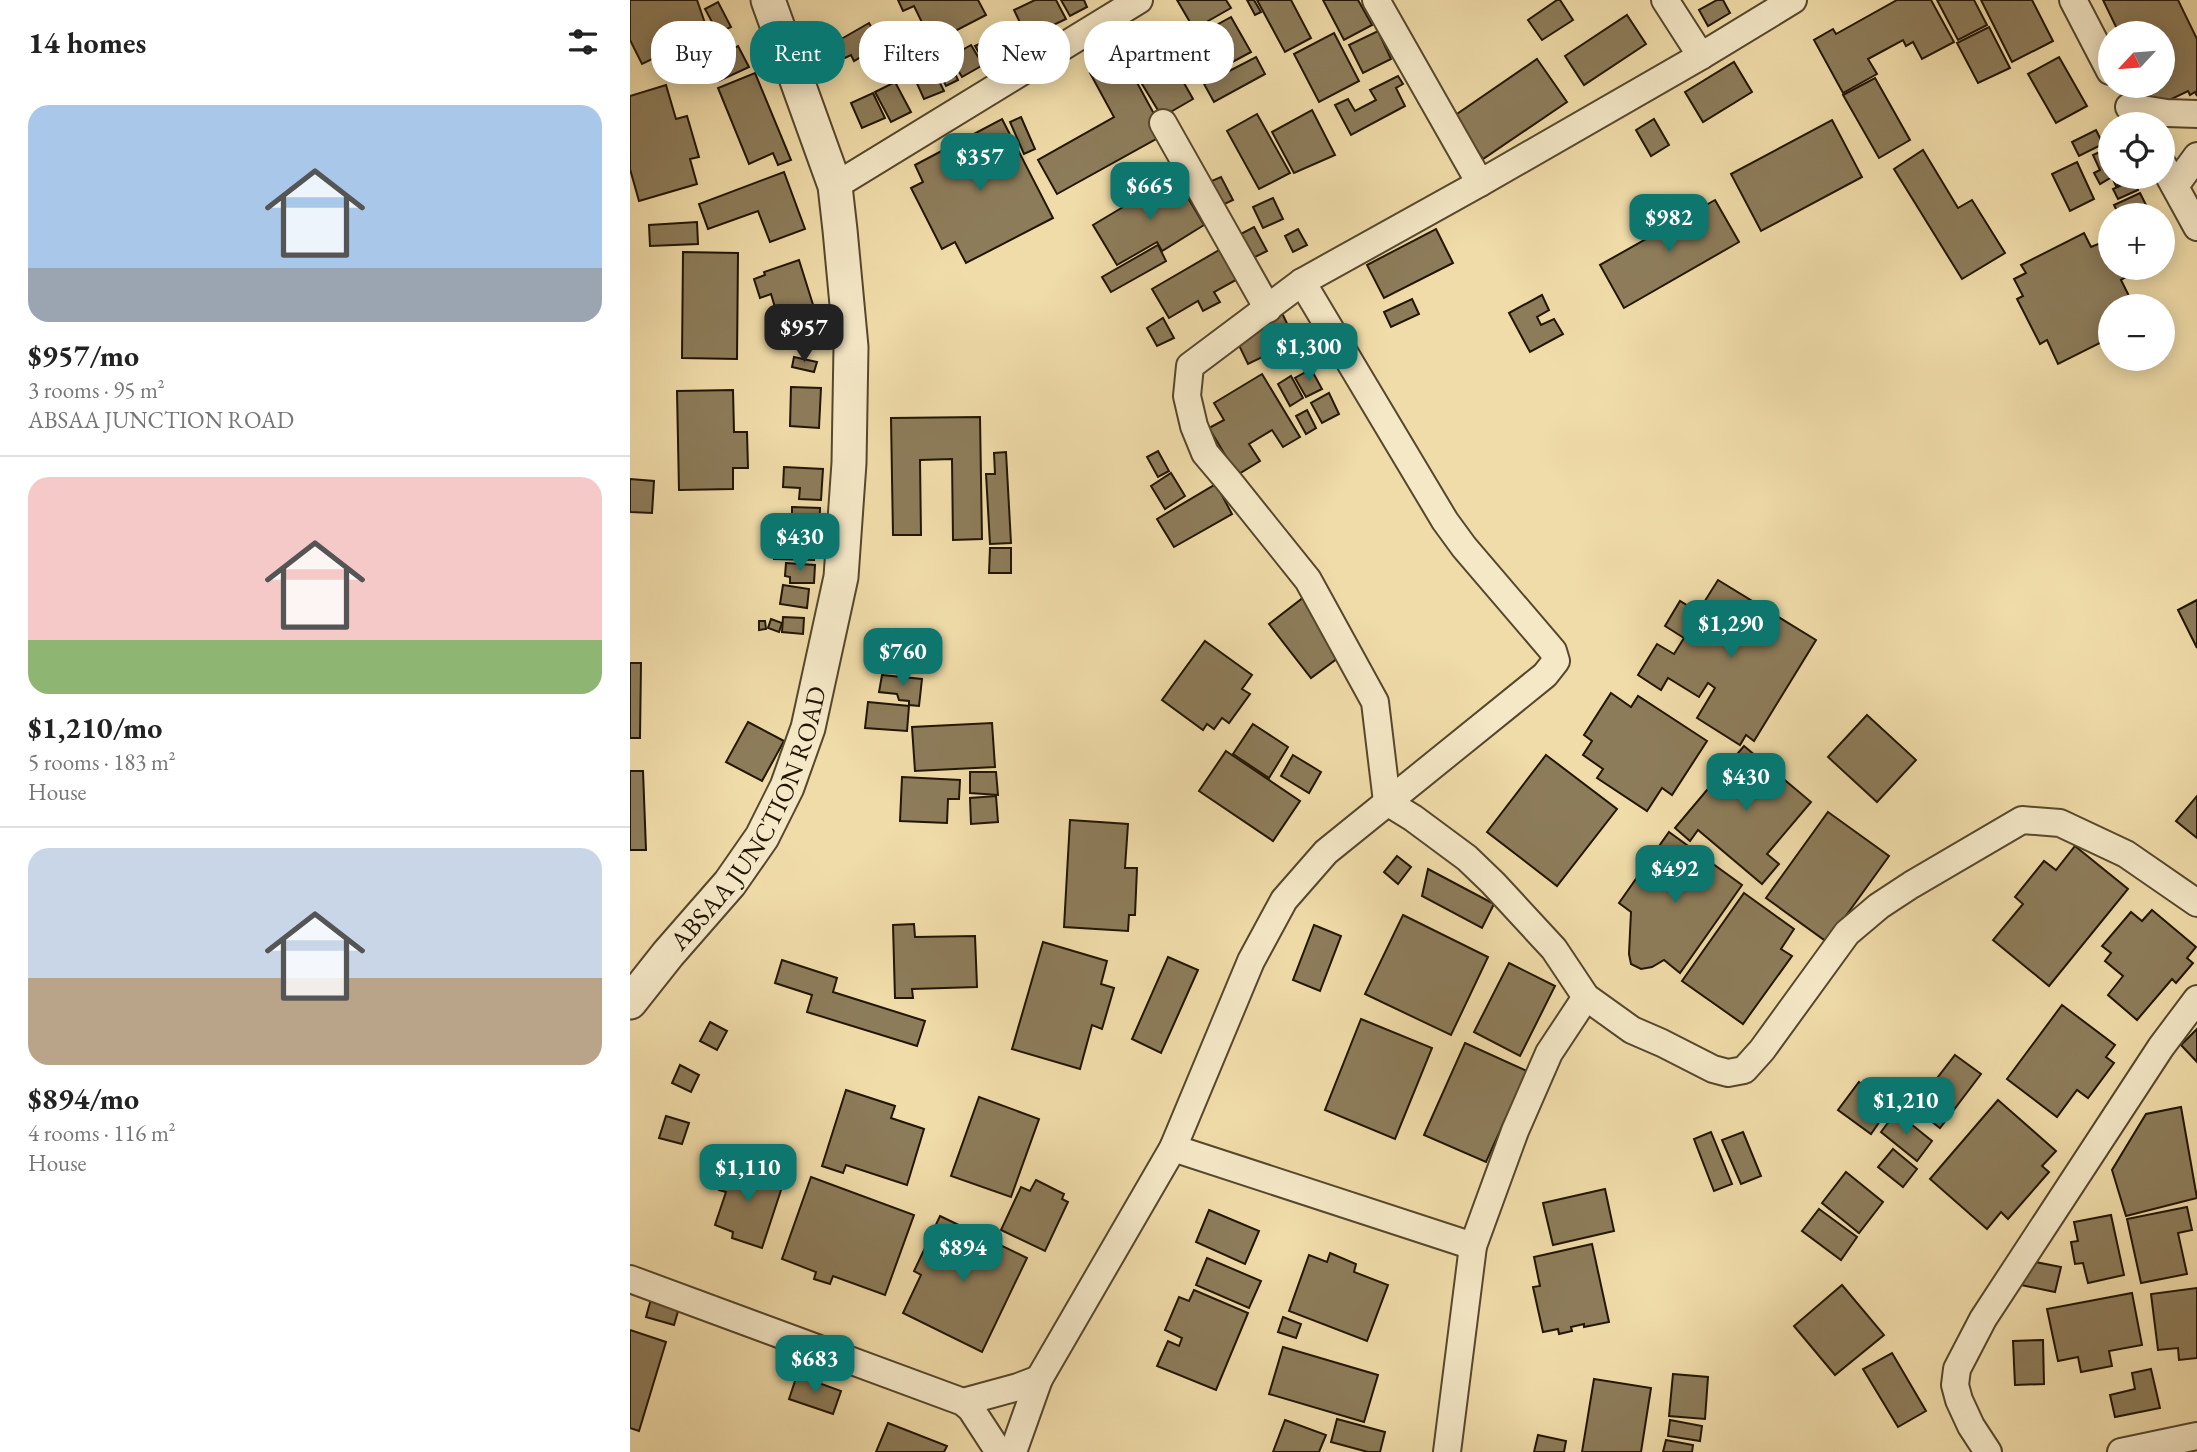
<!DOCTYPE html>
<meta charset="utf-8">
<style>
body{margin:0;font-family:"EB Garamond",serif;background:#f6f6f6;color:#222;height:100vh;display:flex;flex-direction:column;font-size:26px;white-space:nowrap}
*{box-sizing:border-box;margin:0}
p{font-size:23px;color:#767676}
.icon{flex:none;width:38px;height:38px;fill:none;stroke:currentColor;stroke-width:2;stroke-linecap:round;stroke-linejoin:round}
.map{position:relative;flex:1;overflow:hidden}
.sheet{display:flex;flex-direction:column;background:#fff;width:630px}
.sheet>*{flex:none}
.top-card{position:absolute;left:21px;top:21px;width:665px;height:63px;display:flex;gap:14px}
.needle{width:46px;rotate:244deg}
.fabs{position:absolute;left:1468px;top:21px;display:grid;gap:14px}
.fabs a{display:grid;place-items:center;width:77px;height:77px;border-radius:50%;background:#fff;box-shadow:0 4px 18px #0003;font-size:35px}
.price{position:absolute;translate:-50% -60px;padding:0 16px;border-radius:14px;background:#0f766e;color:#fff;font-size:23px;line-height:46px;filter:drop-shadow(0 2px 4px #0008)}
.price::after{content:'';position:absolute;left:50%;top:42px;width:21px;height:16px;margin-left:-10px;background:inherit;clip-path:polygon(0 0,100% 0,50% 100%)}
.price.active{background:#222;color:#fff}
ul{padding:0;list-style:none}
li{display:grid;align-content:center;gap:14px;height:371px;padding:0 28px}
li+li{border-top:2px solid #e0e0e0}
li span{display:grid;place-items:center;height:217px;border-radius:21px;color:#555}
li>.icon{margin-inline-start:auto}
span .icon{width:126px;height:126px;fill:#fffc;stroke-width:1}
li b{font-size:30px}
h2{display:flex;justify-content:space-between;align-items:center;height:84px;padding:0 28px;font-size:30px}
.pill{padding:0 24px;border-radius:28px;background:#fff;box-shadow:0 4px 18px #0003;font-size:24px;line-height:63px}
.pill.active{background:#0f766e;color:#fff}
main{display:flex;flex:1;min-height:0}
.map>svg:first-child{display:block}
</style>
<main>
<section class="sheet">
<h2>14 homes<svg class="icon" aria-label="filters" viewBox="0 0 24 24"><path d="M4 7h16M4 17h16"/><circle cx="9" cy="7" r="2"/><circle cx="15" cy="17" r="2"/></svg></h2>
<ul>
<li><span style="background:linear-gradient(#a9c7e8 75%,#9aa5b1 0)"><svg class="icon" aria-label="home" viewBox="0 0 24 24"><path d="M3 11l9-7 9 7M6 9v11h12V9"/></svg></span><div><b>$957/mo</b><p>3 rooms · 95 m²</p><p>ABSAA JUNCTION ROAD</p></div></li>
<li><span style="background:linear-gradient(#f6c9c9 75%,#8fb573 0)"><svg class="icon" aria-label="home" viewBox="0 0 24 24"><path d="M3 11l9-7 9 7M6 9v11h12V9"/></svg></span><div><b>$1,210/mo</b><p>5 rooms · 183 m²</p><p>House</p></div></li>
<li><span style="background:linear-gradient(#c9d6e8 60%,#b9a48a 0)"><svg class="icon" aria-label="home" viewBox="0 0 24 24"><path d="M3 11l9-7 9 7M6 9v11h12V9"/></svg></span><div><b>$894/mo</b><p>4 rooms · 116 m²</p><p>House</p></div></li>
</ul>
</section>
<div class="map">
<svg width="1567" height="1452" viewBox="0 0 1567 1452">
<rect width="100%" height="100%" fill="#f0dca9"/>
<filter id="stains"><feTurbulence type="fractalNoise" baseFrequency=".00286" numOctaves="4"/><feColorMatrix values="0 0 0 0 .2 0 0 0 0 .09 0 0 0 0 .02 0 0 0 .5 -.17"/></filter>
<radialGradient id="worn" r=".72"><stop offset=".6" stop-color="#630" stop-opacity="0"/><stop offset="1" stop-color="#630" stop-opacity=".3"/></radialGradient>
<!-- building -->
<g fill="#8d7c5a" stroke="#211504" stroke-width="2">
<path d="M0,0H67L78,32L12,64L0,40Z"/>
<path d="M268,0H348L356,15L302,43L284,6L273,11Z"/>
<path d="M405,0H426L436,19L413,30L410,23L394,31L384,10Z"/>
<path d="M431,0H454L457,7L440,16Z"/>
<path d="M547,0H596L601,8L564,29Z"/>
<path d="M617,0H624L631,12L625,15Z"/>
<path d="M627,0H661L681,38L655,52Z"/>
<path d="M693,0H728L742,25L714,40Z"/>
<path d="M927,0H930L943,20L912,40L898,20Z"/>
<path d="M1087,0H1093L1100,13L1078,26L1069,10Z"/>
<path d="M1267,0H1301L1324,42L1292,59L1283,42L1276,46L1273,40L1238,59L1247,74L1213,93L1184,40L1203,29L1206,34Z"/>
<path d="M1307,0H1344L1357,25L1328,40Z"/>
<path d="M1351,0H1402L1423,41L1382,62Z"/>
<path d="M1473,0H1548L1567,39V96L1565,92L1560,95L1558,91L1525,107L1515,86H1533V33H1489Z"/>
<path d="M88,2L101,27L88,33L75,9Z"/>
<path d="M997,15L1016,44L954,85L935,56Z"/>
<path d="M601,17L621,52L584,72L565,37Z"/>
<path d="M239,23L248,39L243,42L246,48L224,61L221,55L215,58L206,42Z"/>
<path d="M1359,27L1380,68L1348,83L1327,43Z"/>
<path d="M380,29L391,50L357,67L345,46Z"/>
<path d="M282,31L294,55L273,65L261,41Z"/>
<path d="M748,31L761,59L733,73L719,45Z"/>
<path d="M704,33L729,81L689,102L664,54Z"/>
<path d="M475,39L486,59L492,55L535,134L427,194L408,160L484,117L460,73L470,68L459,48Z"/>
<path d="M341,45L353,65L332,77L320,57Z"/>
<path d="M108,46L119,67L89,81L79,61Z"/>
<path d="M317,57L328,80L316,86L305,64Z"/>
<path d="M626,57L635,74L584,102L574,84Z"/>
<path d="M1429,57L1457,106L1426,123L1398,74Z"/>
<path d="M907,59L937,102L853,159L824,116Z"/>
<path d="M541,60L563,99L532,117L509,79Z"/>
<path d="M1104,62L1122,92L1073,122L1055,92Z"/>
<path d="M302,67L314,91L294,99L284,77Z"/>
<path d="M125,73L161,160L148,165L143,153L119,164L88,88Z"/>
<path d="M768,76L773,84L766,88L775,106L721,135L705,105L718,99L725,111L746,100L740,90Z"/>
<path d="M1245,78L1280,140L1249,158L1213,95Z"/>
<path d="M265,82L281,112L261,122L245,92Z"/>
<path d="M36,85L46,119L57,116L69,157L60,159L67,184L9,201L0,169V96Z"/>
<path d="M243,93L255,118L232,128L221,103Z"/>
<path d="M682,110L705,155L664,173L642,132Z"/>
<path d="M627,114L660,173L629,189L597,131Z"/>
<path d="M391,117L405,149L394,154L380,122Z"/>
<path d="M372,119L423,218L336,263L325,242L312,249L281,188L293,182L285,165Z"/>
<path d="M1024,119L1039,145L1021,156L1006,130Z"/>
<path d="M1202,120L1232,177L1131,231L1101,174Z"/>
<path d="M1466,130L1473,144L1449,156L1442,142Z"/>
<path d="M1480,147V177H1502L1486,186L1482,177L1470,184L1464,173L1470,170L1463,155Z"/>
<path d="M1293,150L1328,208L1342,200L1375,253L1332,279L1264,169Z"/>
<path d="M1447,162L1464,199L1440,211L1422,174Z"/>
<path d="M154,172L175,229L140,242L128,211L78,229L69,204Z"/>
<path d="M545,176L574,225L532,251L527,242L487,265L463,225Z"/>
<path d="M591,177L603,200L588,207L577,183Z"/>
<path d="M1503,180L1508,190L1488,199L1483,189Z"/>
<path d="M1510,193L1521,215H1489L1484,205Z"/>
<path d="M643,198L653,219L633,228L623,207Z"/>
<path d="M1085,200L1109,242L994,308L970,265Z"/>
<path d="M67,222L68,244L20,246L19,225Z"/>
<path d="M624,227L637,251L617,261L605,237Z"/>
<path d="M668,229L677,245L663,252L655,236Z"/>
<path d="M806,229L823,263L754,298L737,265Z"/>
<path d="M1454,233L1461,247L1473,242L1480,257V268H1486L1487,270L1491,268L1496,277L1491,280L1504,306H1480V338L1428,364L1417,340L1410,344L1387,299L1393,296L1384,279L1396,273L1391,265Z"/>
<path d="M528,245L536,261L481,292L472,277Z"/>
<path d="M596,246L613,276L584,292L590,302L573,311L568,301L539,318L522,289Z"/>
<path d="M53,252L108,253L107,359L52,358Z"/>
<path d="M169,260L185,311L149,321L141,294L130,298L124,279L135,275L134,272Z"/>
<path d="M912,295L919,310L907,317L911,325L924,319L933,334L900,352L879,313Z"/>
<path d="M782,299L789,314L761,327L754,312Z"/>
<path d="M652,313L663,336L650,343L639,320Z"/>
<path d="M533,318L544,338L527,346L517,328Z"/>
<path d="M635,320L649,349L618,364L604,335Z"/>
<path d="M177,329L196,331L195,345L175,343Z"/>
<path d="M164,357L187,362L184,372L162,367Z"/>
<path d="M681,369L692,389L676,397L665,378Z"/>
<path d="M632,374L670,437L653,447L642,430L619,444L630,461L607,475L579,428L594,420L584,403Z"/>
<path d="M661,376L673,398L660,406L648,384Z"/>
<path d="M161,387L191,388L189,428L160,426Z"/>
<path d="M103,390L104,432H117L118,468H103V489L49,490L47,391Z"/>
<path d="M699,393L709,414L692,423L681,403Z"/>
<path d="M677,410L686,428L676,434L666,416Z"/>
<path d="M350,417L352,539L323,540L322,459L290,460L291,535H263L261,418Z"/>
<path d="M528,451L539,471L528,477L517,457Z"/>
<path d="M376,452L381,543L360,544L356,474H365L364,453Z"/>
<path d="M154,467L193,469L191,500L169,499L170,488L153,487Z"/>
<path d="M541,473L555,496L535,509L521,486Z"/>
<path d="M0,479L24,481L22,513L0,512Z"/>
<path d="M586,484L602,514L544,547L527,519Z"/>
<path d="M162,507L190,508L189,538L144,537L145,522H162Z"/>
<path d="M144,541L184,542V560L144,559Z"/>
<path d="M360,548H381V573H359Z"/>
<path d="M156,563L185,565L184,583H160V577L155,576Z"/>
<path d="M1088,580L1186,640L1124,741L1116,735L1110,745L1067,718L1085,688L1078,683L1069,697L1038,678L1031,690L1008,675L1027,644L1044,654L1054,638L1035,626L1050,601L1068,612Z"/>
<path d="M153,585L179,589L177,608L150,604Z"/>
<path d="M674,597L716,652L681,678L639,624Z"/>
<path d="M1567,600V648L1548,610Z"/>
<path d="M153,617L174,618L173,634L152,632Z"/>
<path d="M141,619L152,623L149,632L138,628Z"/>
<path d="M129,621H135L136,629L129,630Z"/>
<path d="M575,641L622,675L612,689L620,694L599,723L592,718L584,729L577,724L573,730L532,700Z"/>
<path d="M0,663H11L10,738H0Z"/>
<path d="M252,675L292,679L289,706L279,705V701L269,700L267,694L249,692Z"/>
<path d="M981,693L1001,707L1008,696L1077,741L1042,795L1032,788L1017,811L967,778L973,769L953,755L962,741L954,735Z"/>
<path d="M238,702L279,706L277,731L235,728Z"/>
<path d="M1237,715L1286,760L1247,802L1198,757Z"/>
<path d="M118,722L154,741L132,781L96,762Z"/>
<path d="M362,723L365,767L285,771L282,727Z"/>
<path d="M623,724L658,747L639,778L603,754Z"/>
<path d="M1114,746L1181,802L1137,854L1149,864L1132,884L1068,830L1060,841L1045,828Z"/>
<path d="M596,751L670,801L643,841L569,791Z"/>
<path d="M663,755L691,772L679,793L651,776Z"/>
<path d="M916,755L987,809L927,886L857,832Z"/>
<path d="M0,771H13L16,850H0Z"/>
<path d="M340,772H366L368,795L340,793Z"/>
<path d="M272,777L330,780L329,799H318L317,823L270,821Z"/>
<path d="M366,796L368,822L341,824L340,798Z"/>
<path d="M1567,796V838L1546,821Z"/>
<path d="M1198,812L1259,856L1197,942L1136,898Z"/>
<path d="M440,820L498,824L495,868H507L505,915H499L498,931L434,927Z"/>
<path d="M1039,832L1112,885L1050,973L1034,960L1022,967L1011,969L1001,964L999,954L1001,912L989,903Z"/>
<path d="M1445,846L1498,889L1419,986L1363,940L1393,904L1385,897L1414,861L1426,870Z"/>
<path d="M767,856L781,867L768,884L754,872Z"/>
<path d="M798,869L864,904L852,928L792,896Z"/>
<path d="M1114,893L1164,929L1151,949L1162,956L1113,1024L1052,981Z"/>
<path d="M1522,910L1566,947L1557,958L1563,963L1546,983L1542,979L1507,1020L1478,995L1493,976L1475,961L1481,953L1472,946L1501,912L1512,921Z"/>
<path d="M773,915L858,957L821,1035L735,994Z"/>
<path d="M284,924L285,937L345,936L347,987L282,989L283,998H265L263,925Z"/>
<path d="M684,925L711,936L690,991L663,980Z"/>
<path d="M413,942L477,961L471,984L484,988L472,1029L462,1025L450,1069L382,1049Z"/>
<path d="M538,957L568,970L531,1053L502,1039Z"/>
<path d="M152,960L207,978L203,992L295,1021L287,1046L177,1012L182,995L145,983Z"/>
<path d="M879,963L925,986L890,1056L844,1032Z"/>
<path d="M1432,1005L1485,1045L1476,1057L1484,1063L1458,1098L1447,1090L1427,1117L1377,1079Z"/>
<path d="M731,1019L802,1048L765,1139L695,1110Z"/>
<path d="M80,1022L97,1031L87,1050L70,1041Z"/>
<path d="M1567,1029V1062L1551,1045Z"/>
<path d="M835,1043L897,1071L856,1162L794,1135Z"/>
<path d="M1325,1055L1351,1074L1310,1128L1284,1108Z"/>
<path d="M50,1065L69,1075L61,1092L42,1083Z"/>
<path d="M1229,1082L1261,1105L1241,1134L1208,1110Z"/>
<path d="M216,1090L265,1106L261,1118L294,1129L277,1185L216,1165L213,1173L192,1166Z"/>
<path d="M349,1097L409,1119L381,1197L321,1176Z"/>
<path d="M1368,1100L1426,1151L1412,1166L1419,1172L1378,1219L1371,1212L1357,1229L1300,1179Z"/>
<path d="M1551,1107L1567,1198L1496,1216L1482,1170L1516,1114Z"/>
<path d="M1266,1112L1302,1141L1287,1161L1251,1132Z"/>
<path d="M36,1116L59,1123L52,1144L29,1138Z"/>
<path d="M1081,1132L1102,1184L1084,1191L1064,1139Z"/>
<path d="M1113,1132L1131,1176L1111,1184L1092,1140Z"/>
<path d="M1263,1149L1287,1169L1273,1187L1248,1167Z"/>
<path d="M98,1162L154,1181L132,1248L102,1238L103,1232L85,1225L96,1192L89,1190Z"/>
<path d="M1216,1172L1253,1202L1229,1233L1192,1203Z"/>
<path d="M181,1177L284,1215L255,1295L203,1276L200,1284L184,1279L186,1272L152,1259Z"/>
<path d="M406,1180L434,1194L432,1199L438,1202L415,1251L371,1230L391,1187L400,1191Z"/>
<path d="M975,1189L984,1231L923,1245L913,1203Z"/>
<path d="M1557,1207L1562,1230L1548,1233L1557,1274L1511,1283L1497,1219Z"/>
<path d="M1189,1209L1227,1237L1211,1260L1172,1231Z"/>
<path d="M579,1210L629,1231L615,1264L566,1242Z"/>
<path d="M1481,1215L1494,1275L1458,1283L1453,1263L1445,1264L1441,1242L1448,1241L1444,1222Z"/>
<path d="M310,1216L397,1258L352,1352L273,1313L291,1275L284,1271Z"/>
<path d="M962,1244L979,1322L954,1327V1324L941,1327L942,1331L929,1334L928,1329L913,1332L903,1287L910,1286L904,1257Z"/>
<path d="M700,1253L726,1264L724,1272L758,1285L737,1341L659,1311L679,1255L697,1262Z"/>
<path d="M577,1258L631,1281L619,1308L566,1285Z"/>
<path d="M1395,1260L1431,1267L1425,1292L1391,1285Z"/>
<path d="M1212,1285L1254,1335L1205,1375L1164,1326Z"/>
<path d="M1567,1288V1358L1549,1360L1548,1348L1528,1350L1521,1294Z"/>
<path d="M564,1290L618,1313L586,1390L527,1366L538,1341L549,1346L552,1338L535,1330L549,1297L559,1301Z"/>
<path d="M1502,1293L1512,1345L1479,1351L1482,1366L1451,1372L1448,1357L1428,1361L1417,1309Z"/>
<path d="M21,1299L49,1308L44,1325L16,1317Z"/>
<path d="M653,1317L671,1324L666,1338L648,1332Z"/>
<path d="M0,1330L36,1342L9,1431L0,1428Z"/>
<path d="M1413,1340L1414,1384L1385,1385L1383,1341Z"/>
<path d="M653,1347L748,1375L734,1422L639,1394Z"/>
<path d="M1262,1353L1296,1411L1268,1427L1233,1369Z"/>
<path d="M1521,1369L1530,1408L1485,1417L1480,1395L1505,1389L1502,1373Z"/>
<path d="M1043,1374L1078,1377L1075,1419L1039,1416Z"/>
<path d="M167,1375L211,1391L203,1414L159,1399Z"/>
<path d="M964,1379L1021,1388L1011,1452H952Z"/>
<path d="M707,1419L755,1432L750,1452H738L701,1442Z"/>
<path d="M655,1420L696,1435L689,1452H643Z"/>
<path d="M1040,1420L1072,1426L1070,1441L1038,1436Z"/>
<path d="M258,1423L317,1446L314,1452H246Z"/>
<path d="M908,1435L936,1441L934,1452H904Z"/>
<path d="M1036,1440L1063,1445L1062,1452H1033Z"/>
</g>
<g fill="none" stroke-linecap="round" stroke-linejoin="round">
<defs>
<g id="minor">
<path d="M746,0L850,183"/>
<path d="M1035,0L1071,56"/>
<path d="M1443,0L1480,71"/>
<path d="M1499,107L1537,113L1567,114"/>
<path d="M533,123L638,309"/>
<path d="M1533,165L1567,227"/>
<path d="M205,186L509,0"/>
<path d="M1545,186L1567,156"/>
<path d="M757,802L745,702L678,580L597,479L575,453L564,426L557,396L560,366L672,282L850,183L1071,56L1163,0"/>
<path d="M757,802L783,818L837,858L863,883L924,949L956,997L1002,1030L1032,1043L1083,1069L1098,1073L1114,1070L1132,1050L1217,933L1249,906L1281,885L1392,820L1430,823L1496,854L1567,903"/>
<path d="M543,1148L843,1246"/>
<path d="M0,1279L333,1402L341,1409L369,1452"/>
<path d="M333,1402L388,1387L409,1379"/>
<path d="M383,1452L409,1379L543,1148L621,961L654,900L696,852L915,675L926,661L923,651L834,547L815,521L672,282"/>
<path d="M817,1452L843,1246L885,1131L919,1053L956,997"/>
<path d="M1358,1452L1341,1426L1329,1400L1325,1385L1327,1369L1353,1319L1531,1047L1567,999"/>
<path d="M1491,1452L1567,1436"/>
</g>
<g id="tertiary">
<path id="s1" d="M0,1002L38,954L100,883L132,837L157,787L178,728L211,577L219,463L221,347L210,230L205,186L138,0"/>
</g>
</defs>
<!-- minor casing -->
<use href="#minor" stroke="#55472d" stroke-width="30"/>
<!-- tertiary casing -->
<use href="#tertiary" stroke="#55472d" stroke-width="37"/>
<!-- minor -->
<use href="#minor" stroke="#f5e8c7" stroke-width="26"/>
<!-- tertiary -->
<use href="#tertiary" stroke="#f5e8c7" stroke-width="33"/>
</g>
<g text-anchor="middle" stroke-width="5" stroke-linejoin="round" paint-order="stroke">
<!-- street labels -->
<g font-size="26" fill="#211504" stroke="#f5e8c7">
<text dy="9" stroke="none"><textPath href="#s1" startOffset="222">ABSAA JUNCTION ROAD</textPath></text>
</g>
</g>
<rect width="100%" height="100%" filter="url(#stains)"/>
<rect width="100%" height="100%" fill="url(#worn)"/>
</svg>
<div class="fabs">
<a><svg class="needle" viewBox="-14 -14 28 28"><path d="M0-13l5 13h-10z" fill="#e53935"/><path d="M0 13l5-13h-10z" fill="#767676"/></svg></a>
<a><svg class="icon" aria-label="locate" viewBox="0 0 24 24"><circle cx="12" cy="12" r="6"/><path d="M12 2v4M12 18v4M2 12h4M18 12h4"/></svg></a>
<a>+</a>
<a>−</a>
</div>
<b class="price" style="left:350px;top:193px">$357</b>
<b class="price" style="left:520px;top:222px">$665</b>
<b class="price" style="left:1039px;top:254px">$982</b>
<b class="price active" style="left:174px;top:364px">$957</b>
<b class="price" style="left:679px;top:383px">$1,300</b>
<b class="price" style="left:170px;top:573px">$430</b>
<b class="price" style="left:1101px;top:660px">$1,290</b>
<b class="price" style="left:273px;top:688px">$760</b>
<b class="price" style="left:1116px;top:813px">$430</b>
<b class="price" style="left:1045px;top:905px">$492</b>
<b class="price" style="left:1276px;top:1137px">$1,210</b>
<b class="price" style="left:118px;top:1204px">$1,110</b>
<b class="price" style="left:333px;top:1284px">$894</b>
<b class="price" style="left:185px;top:1395px">$683</b>
<div class="top-card">
<a class="pill">Buy</a>
<a class="pill active">Rent</a>
<a class="pill">Filters</a>
<a class="pill">New</a>
<a class="pill">Apartment</a>
</div>
</div>
</main>
